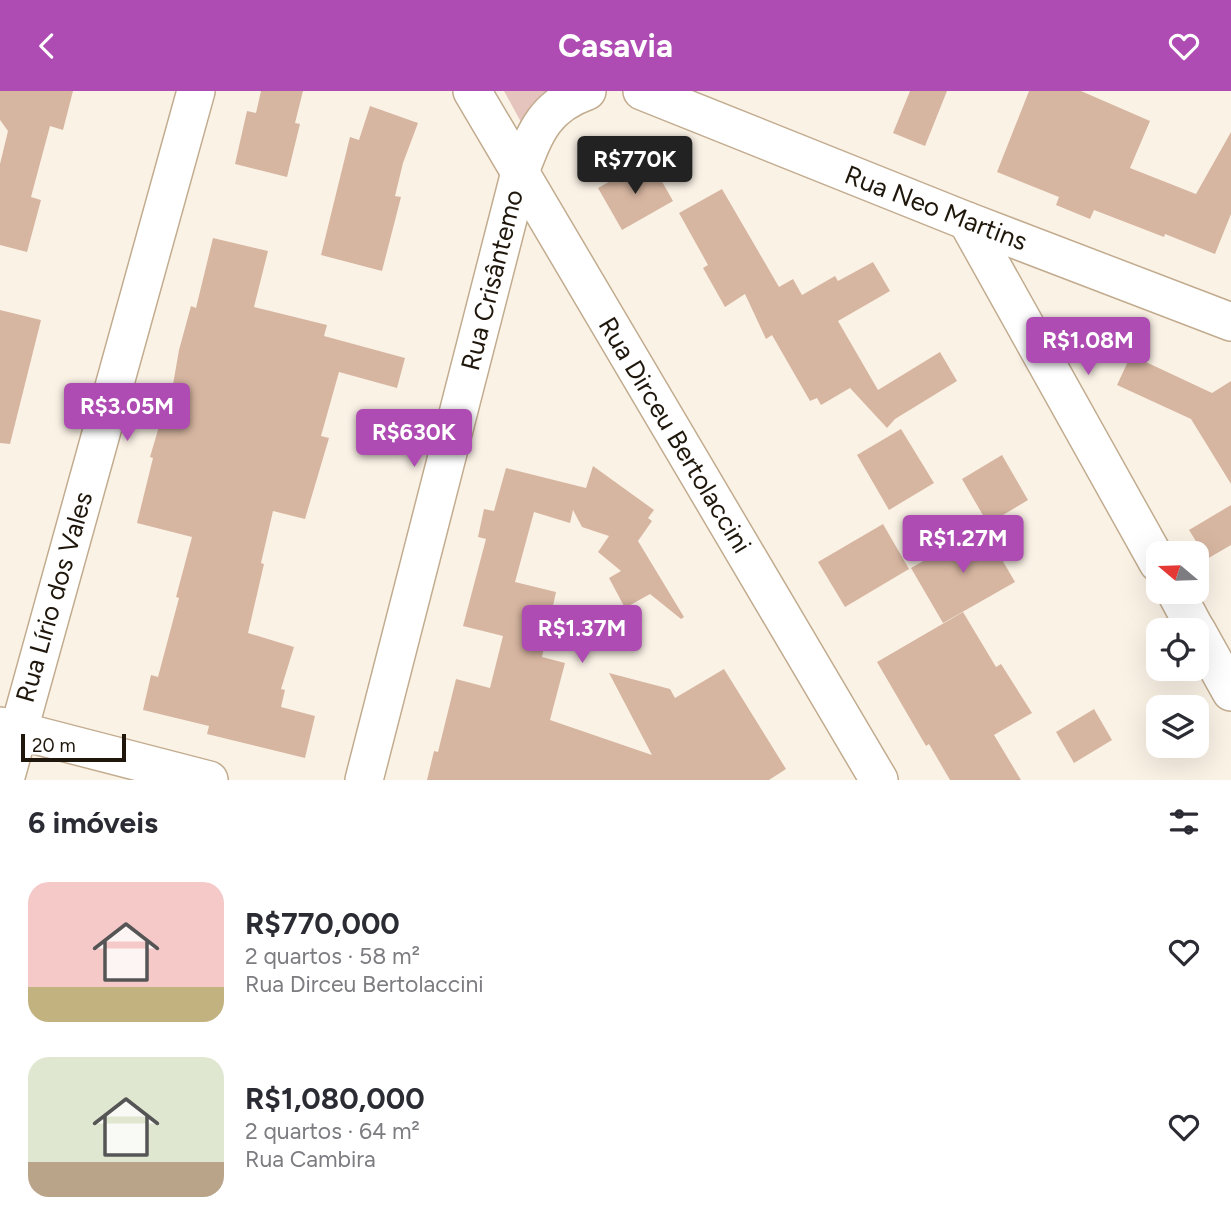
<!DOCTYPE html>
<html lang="pt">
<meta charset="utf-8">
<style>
body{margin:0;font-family:Figtree,sans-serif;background:#f2f2f3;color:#2b2b33;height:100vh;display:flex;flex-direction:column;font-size:26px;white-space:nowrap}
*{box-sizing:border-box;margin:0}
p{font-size:23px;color:#7c7c81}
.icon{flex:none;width:38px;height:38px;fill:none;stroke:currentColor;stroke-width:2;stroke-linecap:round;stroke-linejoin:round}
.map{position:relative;height:689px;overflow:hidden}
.drawer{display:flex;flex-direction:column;background:#fff;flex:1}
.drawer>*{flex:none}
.needle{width:46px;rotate:289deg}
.fabs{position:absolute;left:1146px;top:450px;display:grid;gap:14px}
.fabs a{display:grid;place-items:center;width:63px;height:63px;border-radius:14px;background:#fff;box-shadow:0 7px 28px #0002;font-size:35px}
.scale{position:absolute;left:21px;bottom:18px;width:105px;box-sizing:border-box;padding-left:7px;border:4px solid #1f170c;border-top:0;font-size:19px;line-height:24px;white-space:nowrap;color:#1f170c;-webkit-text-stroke:5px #fff;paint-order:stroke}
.price{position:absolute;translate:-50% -60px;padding:0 16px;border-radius:7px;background:#af4cb3;color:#fff;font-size:23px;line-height:46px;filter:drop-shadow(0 2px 4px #0008)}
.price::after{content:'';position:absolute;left:50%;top:42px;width:21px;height:16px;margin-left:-10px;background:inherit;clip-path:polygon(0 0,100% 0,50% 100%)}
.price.on{background:#222;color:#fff}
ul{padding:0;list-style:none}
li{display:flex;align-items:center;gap:21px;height:175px;padding:0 28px}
li span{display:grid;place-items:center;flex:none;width:196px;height:140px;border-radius:21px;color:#555}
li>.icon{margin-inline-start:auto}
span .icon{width:84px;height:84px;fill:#fffc;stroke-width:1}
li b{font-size:30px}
h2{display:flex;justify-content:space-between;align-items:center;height:84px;padding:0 28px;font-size:30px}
header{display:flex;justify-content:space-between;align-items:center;height:91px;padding:0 28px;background:#af4cb3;color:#fff;font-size:32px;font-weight:700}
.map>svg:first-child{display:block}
</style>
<header><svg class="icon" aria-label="back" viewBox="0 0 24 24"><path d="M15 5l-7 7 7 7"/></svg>Casavia<svg class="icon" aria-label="heart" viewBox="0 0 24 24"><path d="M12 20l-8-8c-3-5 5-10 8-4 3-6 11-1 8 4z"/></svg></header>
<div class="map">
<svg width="1231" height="689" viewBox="0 0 1231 689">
<rect width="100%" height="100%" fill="#fbf2e6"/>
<!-- green -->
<path fill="#e4c4bd" d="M504,0H547L521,31Z"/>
<!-- building -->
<g fill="#d7b6a1">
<path d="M0,0H73L63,39L50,35L31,106L41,109L27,161L0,154V73L8,40L0,29Z"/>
<path d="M261,0H303L295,32L300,33L287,86L235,73L247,20L256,22Z"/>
<path d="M910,0H947L925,55L893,42Z"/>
<path d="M1029,0H1081L1150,30L1130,77L1196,103L1231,41V123L1215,163L1165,143L1164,146L1094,119L1090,128L1056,114L1059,106L997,81Z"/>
<path d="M370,15L418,32L403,72L395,105L401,106L382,180L321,164L350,46L359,49Z"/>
<path d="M641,73L648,85L656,80L673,110L622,139L598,97Z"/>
<path d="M722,98L779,196L793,188L802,204L835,185L838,190L873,171L890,200L838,230L878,299L940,261L957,290L895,328L887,337L850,297L821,314L817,307L810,310L772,244L766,248L745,203L725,216L703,177L708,174L679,122Z"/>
<path d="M213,147L268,160L254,216L327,234L324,245L405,267L397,297L339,281L321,345L329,347L305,428L273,420L261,472L264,473L248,542L294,556L281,598L285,599L281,616L315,625L305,667L207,643L209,635L143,619L151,584L158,586L179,507L176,506L192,446L137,432L153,367L150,366L160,332L166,334L179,259L191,215L196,217Z"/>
<path d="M0,219L41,229L10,353L0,352Z"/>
<path d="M1131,264L1212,302L1231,290V393L1191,328L1117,294Z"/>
<path d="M901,338L934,392L889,419L857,364Z"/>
<path d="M1002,364L1028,409L988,433L962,388Z"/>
<path d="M593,375L654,419L648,427L652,430L638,450L684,526L681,528L650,503L625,517L609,487L621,480L598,461L609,445L582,436L573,419L570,432L534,421L515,491L556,501L542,566L565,572L550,629L652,664L609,582L670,598L675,607L724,578L786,678L769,689H427L434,660L438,661L456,588L490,597L503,545L463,535L486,448L478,446L484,418L494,420L506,377L586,397Z"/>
<path d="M1231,414V454L1207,468L1189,439Z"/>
<path d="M883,433L909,478L845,516L818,471Z"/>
<path d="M983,436L1015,491L943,532L911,477Z"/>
<path d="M963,521L996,576L1001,573L1032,622L994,644L1021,689H950L929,653L926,655L877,571Z"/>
<path d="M1094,618L1112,649L1074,672L1056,641Z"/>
</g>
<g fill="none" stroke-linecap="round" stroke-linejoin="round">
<defs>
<g id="street">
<path d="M472,0L879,689"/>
<path d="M642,0L967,130L1231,231"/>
<path d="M967,130L1158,472"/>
<path d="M1175,500L1196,539"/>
<path d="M1197,540L1231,601"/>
<path d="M0,635L209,689"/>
<path d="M5,689L196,0"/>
<path d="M364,689L520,81C535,42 544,15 587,0"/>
</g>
</defs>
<!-- street casing -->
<use href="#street" stroke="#c2ac8f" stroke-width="40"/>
<!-- street -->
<use href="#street" stroke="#fff" stroke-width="37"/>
</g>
<g text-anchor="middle" stroke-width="5" stroke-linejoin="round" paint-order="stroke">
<!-- street labels -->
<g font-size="26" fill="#1f170c" stroke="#fff">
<text transform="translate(936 117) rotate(21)" y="9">Rua Neo Martins</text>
<text transform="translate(492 189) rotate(-76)" y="9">Rua Crisântemo</text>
<text transform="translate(675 344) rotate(59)" y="9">Rua Dirceu Bertolaccini</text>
<text transform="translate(54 506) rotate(-74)" y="9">Rua Lírio dos Vales</text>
</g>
</g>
</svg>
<div class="fabs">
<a><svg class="needle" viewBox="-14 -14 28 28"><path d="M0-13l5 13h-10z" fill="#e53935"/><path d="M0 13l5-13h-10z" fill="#7c7c81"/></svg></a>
<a><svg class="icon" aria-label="locate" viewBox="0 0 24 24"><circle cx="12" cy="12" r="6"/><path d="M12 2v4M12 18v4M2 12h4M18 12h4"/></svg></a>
<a><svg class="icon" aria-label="layers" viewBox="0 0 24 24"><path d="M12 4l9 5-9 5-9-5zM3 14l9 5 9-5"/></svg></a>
</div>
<div class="scale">20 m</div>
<b class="price on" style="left:635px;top:105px">R$770K</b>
<b class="price" style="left:1088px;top:286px">R$1.08M</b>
<b class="price" style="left:127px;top:352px">R$3.05M</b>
<b class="price" style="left:414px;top:378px">R$630K</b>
<b class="price" style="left:963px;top:484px">R$1.27M</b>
<b class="price" style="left:582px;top:574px">R$1.37M</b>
</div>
<section class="drawer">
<h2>6 imóveis<svg class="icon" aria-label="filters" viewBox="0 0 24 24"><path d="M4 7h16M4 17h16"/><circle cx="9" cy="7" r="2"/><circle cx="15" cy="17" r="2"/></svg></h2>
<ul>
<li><span style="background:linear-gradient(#f6c9c9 75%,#c2b280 0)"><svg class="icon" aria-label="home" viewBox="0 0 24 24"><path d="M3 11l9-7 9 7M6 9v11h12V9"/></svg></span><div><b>R$770,000</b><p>2 quartos · 58 m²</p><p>Rua Dirceu Bertolaccini</p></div><svg class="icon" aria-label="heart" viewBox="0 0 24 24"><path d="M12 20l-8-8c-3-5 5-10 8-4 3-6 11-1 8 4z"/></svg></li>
<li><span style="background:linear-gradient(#dfe7d0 75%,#b9a48a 0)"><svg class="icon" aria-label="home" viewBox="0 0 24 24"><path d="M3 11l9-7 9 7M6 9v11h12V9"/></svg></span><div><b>R$1,080,000</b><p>2 quartos · 64 m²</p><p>Rua Cambira</p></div><svg class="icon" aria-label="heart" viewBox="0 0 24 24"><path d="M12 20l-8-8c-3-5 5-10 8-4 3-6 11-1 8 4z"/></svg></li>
</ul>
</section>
